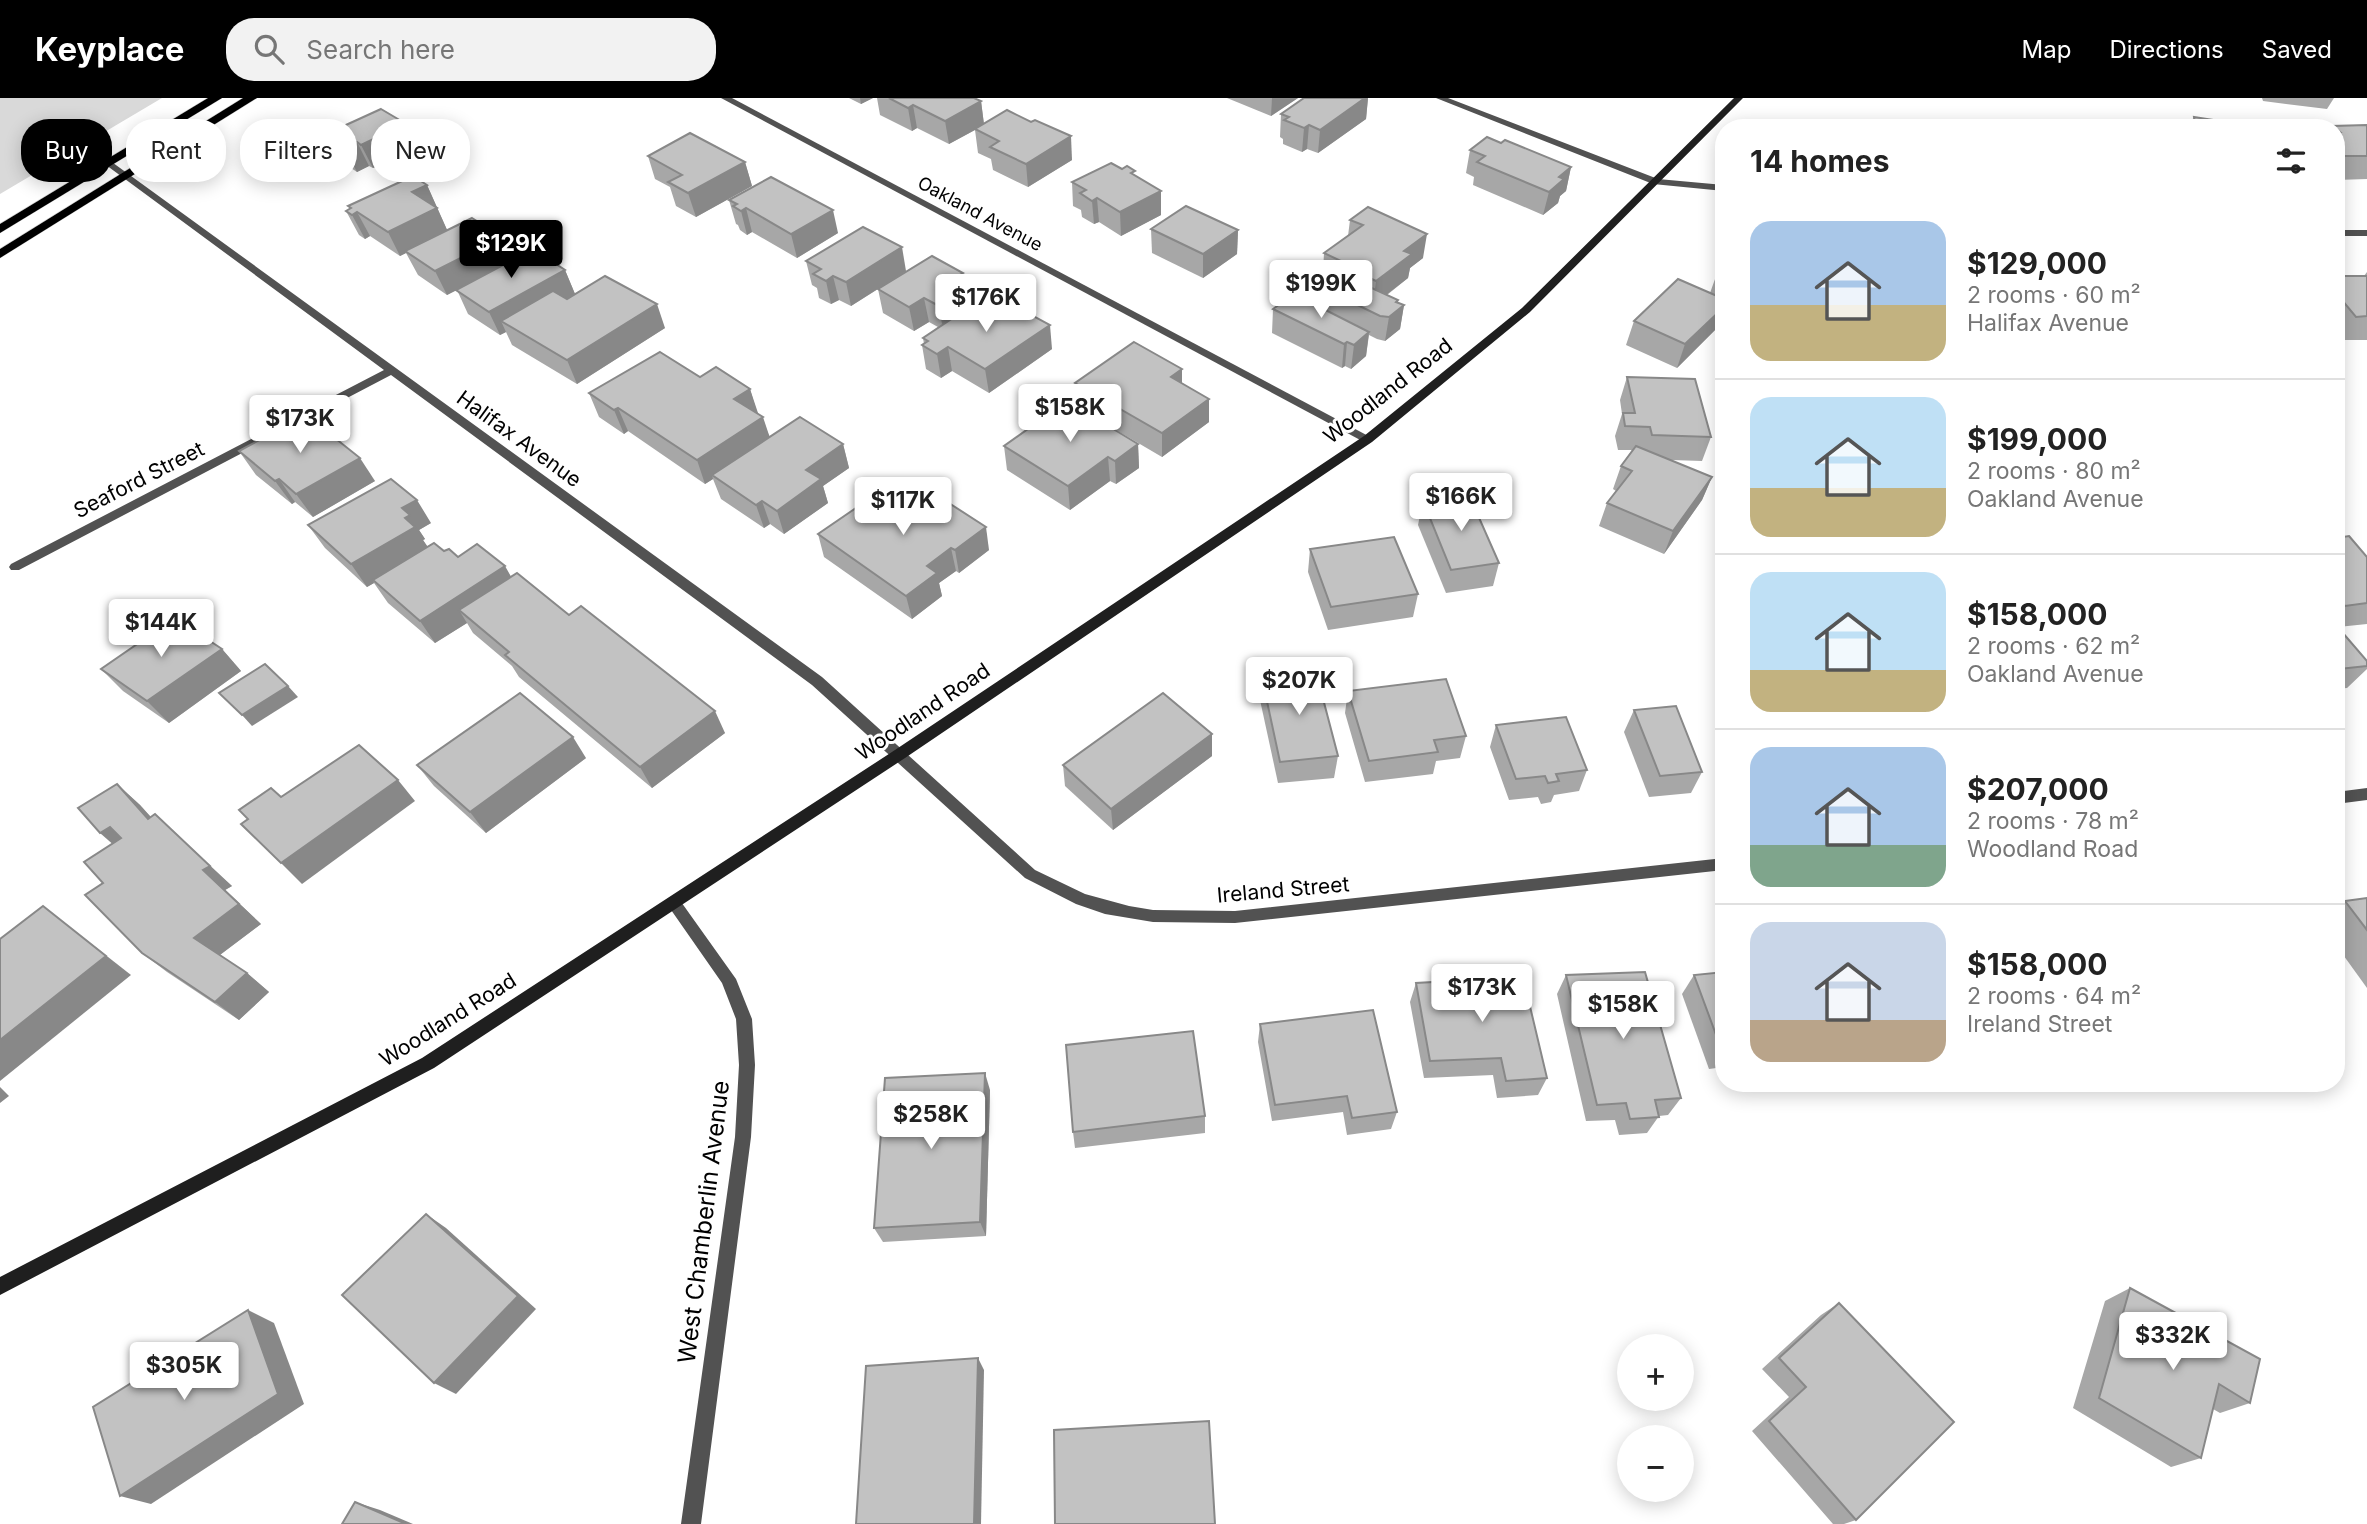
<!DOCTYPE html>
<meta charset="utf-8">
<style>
body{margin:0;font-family:Inter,sans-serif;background:#f2f2f2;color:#222;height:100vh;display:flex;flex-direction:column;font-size:26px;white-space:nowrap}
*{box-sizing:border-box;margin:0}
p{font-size:23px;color:#767676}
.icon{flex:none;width:38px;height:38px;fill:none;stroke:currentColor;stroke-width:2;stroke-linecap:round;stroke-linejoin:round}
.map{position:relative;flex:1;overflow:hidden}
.drawer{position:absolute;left:1715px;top:21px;width:630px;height:973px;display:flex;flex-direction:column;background:#fff;border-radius:28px;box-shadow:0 4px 18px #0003}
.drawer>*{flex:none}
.banner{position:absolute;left:21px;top:21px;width:665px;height:63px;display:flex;gap:14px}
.fabs{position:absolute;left:1617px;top:1236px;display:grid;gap:14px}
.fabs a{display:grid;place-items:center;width:77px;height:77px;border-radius:50%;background:#fff;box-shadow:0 4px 18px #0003;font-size:35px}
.price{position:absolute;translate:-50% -60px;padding:0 16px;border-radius:7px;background:#fff;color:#222;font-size:23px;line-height:46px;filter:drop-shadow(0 2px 4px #0008)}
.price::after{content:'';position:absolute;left:50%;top:42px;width:21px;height:16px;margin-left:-10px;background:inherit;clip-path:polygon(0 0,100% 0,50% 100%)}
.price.current{background:#000;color:#fff}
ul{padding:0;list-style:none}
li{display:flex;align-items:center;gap:21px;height:175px;padding:0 35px}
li+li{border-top:2px solid #e0e0e0}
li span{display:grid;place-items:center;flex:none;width:196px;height:140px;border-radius:21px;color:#555}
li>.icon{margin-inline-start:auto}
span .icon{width:84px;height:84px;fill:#fffc;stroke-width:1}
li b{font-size:30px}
h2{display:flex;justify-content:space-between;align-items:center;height:84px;padding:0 35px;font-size:30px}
.pill{padding:0 24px;border-radius:28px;background:#fff;box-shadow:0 4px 18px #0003;font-size:24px;line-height:63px}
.pill.current{background:#000;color:#fff}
header{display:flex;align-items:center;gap:42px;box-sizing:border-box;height:98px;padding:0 35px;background:#000;color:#fff}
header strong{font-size:33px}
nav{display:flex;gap:38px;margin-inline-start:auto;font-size:24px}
.search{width:490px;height:63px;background:#f2f2f2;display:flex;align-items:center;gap:18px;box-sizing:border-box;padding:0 24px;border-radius:28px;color:#767676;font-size:26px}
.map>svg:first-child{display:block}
</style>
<header>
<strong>Keyplace</strong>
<div class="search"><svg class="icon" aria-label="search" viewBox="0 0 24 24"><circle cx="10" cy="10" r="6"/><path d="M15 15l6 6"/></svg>Search here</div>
<nav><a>Map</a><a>Directions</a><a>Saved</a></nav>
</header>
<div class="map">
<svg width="2367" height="1426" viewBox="0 0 2367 1426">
<rect width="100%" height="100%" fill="#fff"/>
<!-- green -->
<path fill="#d9d9d9" d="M0,0H162L0,96Z"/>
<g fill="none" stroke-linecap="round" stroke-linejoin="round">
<defs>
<g id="primary">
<path d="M208,0H222L0,135V126Z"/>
<path d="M243,0H257L0,160V151Z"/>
</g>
</defs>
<!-- primary casing -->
<use href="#primary" stroke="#dbdbdb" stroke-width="1"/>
<!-- minor -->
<g fill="#525252" fill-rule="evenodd">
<path d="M721,0H732L1374,341L1368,345L1364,344Z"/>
<path d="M1436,0H1448L1658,81L1724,87V93L1653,86Z"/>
<path d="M109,62L822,579L1035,772L1085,796L1129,808L1153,812L1235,813L1724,760V772L1235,825L1153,824L1105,816L1076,806L1025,780L812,587L391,277L19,472H11L9,469L11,466L384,272L106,67V63Z"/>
<rect x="2336" y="132" width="31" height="6"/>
<path d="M2367,690V702L2336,706V694Z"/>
<path d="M674,799L679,801L736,881L752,921L755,967L751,1039L701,1426H681L735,1039L739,967L736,921L722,885L669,809L667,805L669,801Z"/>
</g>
<!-- secondary -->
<path fill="#1f1f1f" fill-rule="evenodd" d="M1734,0H1743L1530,214L1372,344L905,660L434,970L0,1197V1179L422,960L895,652L1364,338L1522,210Z"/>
<!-- primary -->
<use href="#primary" fill="#000" fill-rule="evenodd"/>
</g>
<!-- wall -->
<g fill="#a7a7a7">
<path d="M849,0H873L861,6Z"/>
<path d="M877,0H974L981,3L984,26L1072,62L1028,89L993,72L991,61L978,55L975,32L949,46L917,30L912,33L880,17Z"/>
<path d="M1227,0H1298L1271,18Z"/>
<path d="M1304,0H1368L1366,21L1318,55L1307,51L1302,54L1283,46V41L1280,39L1281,16Z"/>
<path d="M2262,0H2334L2327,11L2263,3Z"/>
<path d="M2194,19L2246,30H2187Z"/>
<path d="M403,24L414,47L392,58L393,61L373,70L369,68L357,74L336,60L324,37Z"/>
<path d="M2367,27V81L2336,82V30H2332L2333,28Z"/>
<path d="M1501,45L1571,69L1566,93L1560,98L1558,105L1543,117L1473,87L1474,79L1466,75L1470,52Z"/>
<path d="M648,58L745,64L752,88L696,119L676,108L670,89L655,81Z"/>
<path d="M1135,78L1161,117L1121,138L1099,124L1094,126L1082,119L1081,112L1073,108L1072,84Z"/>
<path d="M427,87L447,132L502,139L512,162L565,172L575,196L665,230L577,286L512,247L506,234L500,237L468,216L457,192L447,197L418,177L406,155L400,158L370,138L365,141L359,137L346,113L350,111L348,108Z"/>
<path d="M729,102L838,135L797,160L752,134L747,137L740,132L738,127L736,126Z"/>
<path d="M1368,109L1423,160L1410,170L1408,180L1387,197L1398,202V204L1404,207L1400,231L1385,243L1377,241L1369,237L1366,258L1351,271L1345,268L1342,270L1272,235L1273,211L1308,203L1310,184L1323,174L1324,155L1348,138L1350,122Z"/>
<path d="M1151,131L1238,132L1237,156L1203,180L1152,155Z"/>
<path d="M1724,156V218L1720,227L1677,270L1626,247L1634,223L1710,195Z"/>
<path d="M806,163L906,173L964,182L976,211L969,215L978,220L1052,251L989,295L952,273L941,280L926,271L922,247L924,246L923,240L938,229L929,224L914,233L883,215L878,191L851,208L839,202L831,206L819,200L817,190L812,187Z"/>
<path d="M2367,174V242H2336V178H2364Z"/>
<path d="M1182,271V285L1209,301V324L1162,359L1077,309L1075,285Z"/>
<path d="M700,279L750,291L757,315L770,339L843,346L849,370L823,388L828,405L784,436L770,426L764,430L721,401L713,381L705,386L628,333L624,336L599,319L589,295Z"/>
<path d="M1627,279L1711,339L1702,363L1671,362L1712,379L1702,402L1664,456L1599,428L1607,405L1616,393L1613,391L1621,368L1632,352H1618L1615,338L1622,316L1620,302Z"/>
<path d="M1138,346L1139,370L1116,386L1110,383L1070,412L1007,372L1004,348Z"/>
<path d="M239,353L375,383L313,419L295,404L292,406L256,377Z"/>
<path d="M1423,403L1499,465L1493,488L1446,495L1418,427Z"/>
<path d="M891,408L989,452L959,475L956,473L939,485L942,498L912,521L824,459L818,436L861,413Z"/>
<path d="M431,425L419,432L425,441L423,442L427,449L444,453L511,479L569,517L725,635L652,690L519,579L512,568L473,535L467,525L435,545L388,505L374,485L367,489L325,450L308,427Z"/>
<path d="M2336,440L2367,459V526L2338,529L2367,563V571L2347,590L2336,591Z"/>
<path d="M1310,451L1418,496L1413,519L1328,532L1308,474Z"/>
<path d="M222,551L241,573L169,625L123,593L101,571Z"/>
<path d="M1724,565V600L1715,581Z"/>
<path d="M1262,580L1338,658L1334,680L1278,685L1260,602Z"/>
<path d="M1348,593L1466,638L1460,660L1436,663L1433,676L1365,684L1345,615Z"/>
<path d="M1634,612L1702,674L1691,695L1649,699L1624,634Z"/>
<path d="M1496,627L1587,672L1579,693L1554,697L1551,704L1541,706L1538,699L1509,702L1490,649Z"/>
<path d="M1212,658L1113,732L1065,688L1063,667Z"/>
<path d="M586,660L486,735L434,688L417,667Z"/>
<path d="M117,686L140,707L151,719L232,788L225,792L261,826L220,857L247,875L269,894L239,922L167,874L142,855L103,785L113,746Z"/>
<path d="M2367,800V890L2336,847V809L2345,803Z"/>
<path d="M1724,874V969L1709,971L1682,896L1694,877Z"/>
<path d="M1566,877L1681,1000L1668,1017L1659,1018L1647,1035L1619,1037L1615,1022L1586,1023L1557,896Z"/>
<path d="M1416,885L1547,980L1538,997L1497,1000L1493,977L1424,980L1410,904Z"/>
<path d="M1260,926L1397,1014L1391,1031L1347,1037L1343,1014L1272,1023L1258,944Z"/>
<path d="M990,992L986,1138L883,1144L874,1130Z"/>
<path d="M1205,1018V1035L1075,1050L1073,1034Z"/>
<path d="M2130,1190L2250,1305L2220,1315L2213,1311L2201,1360L2171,1369L2073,1310L2105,1203Z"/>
<path d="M1839,1205L1856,1422L1844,1426H1833L1752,1333L1789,1299L1762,1271L1821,1217Z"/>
</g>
<!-- shaded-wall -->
<g fill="#888">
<path d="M860,0H873L861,6Z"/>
<path d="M1272,0H1298L1271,18Z"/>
<path d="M1365,0H1368L1366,21L1318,55L1320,32Z"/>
<path d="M981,3L984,27L949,46L945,23Z"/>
<path d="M913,7L917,30L912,33L908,10Z"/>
<path d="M403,24L414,47L392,58L393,61L373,70L361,47L378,35Z"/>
<path d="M1309,27L1307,51L1302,54L1304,30Z"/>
<path d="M1071,38L1072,62L1028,89L1026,66Z"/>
<path d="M357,44L369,68L357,74L344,50Z"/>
<path d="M745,64L752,88L696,119L688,95Z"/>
<path d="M1571,69L1566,93L1560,98L1558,105L1543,117L1549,94L1559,79Z"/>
<path d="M427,87L448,134L405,153L406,155L400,158L388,134L412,94Z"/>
<path d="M1161,93V117L1121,138L1120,114Z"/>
<path d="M1097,100L1099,124L1094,126L1092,103Z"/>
<path d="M746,110L752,134L747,137L741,113Z"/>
<path d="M833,112L838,135L797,160L791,136Z"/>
<path d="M357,114L370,138L365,141L352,117Z"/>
<path d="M1238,132L1237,156L1203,180V156Z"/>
<path d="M1427,136L1423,160L1410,170L1408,180L1373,207L1376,183L1404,153Z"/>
<path d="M502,139L512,163L447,197L435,173Z"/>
<path d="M902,149L906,173L851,208L846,184Z"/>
<path d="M565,172L575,196L513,230L501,223L506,234L500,237L489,214Z"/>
<path d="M963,175L965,191L972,187L976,211L943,232L939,208L958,178Z"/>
<path d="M833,178L839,202L831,206L826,183Z"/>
<path d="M924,200L929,224L914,233L909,209Z"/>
<path d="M1398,202L1397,212L1404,207L1400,231L1385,243L1389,219L1396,204Z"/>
<path d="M657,206L665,230L577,286L567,262Z"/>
<path d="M1724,209V218L1720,227L1677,270L1685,246Z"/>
<path d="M1050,227L1052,251L989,295L985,271Z"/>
<path d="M1369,234L1366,258L1351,271L1354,247Z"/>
<path d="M1347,244L1345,268L1342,270L1344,246Z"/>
<path d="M948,249L952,273L941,280L937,256Z"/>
<path d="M1182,271V295L1171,279Z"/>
<path d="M750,291L758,315L742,325L734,301Z"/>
<path d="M1209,301V324L1162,359V335Z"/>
<path d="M618,310L628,333L624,336L614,312Z"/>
<path d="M763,319L771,343L712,377L713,381L705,386L697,362Z"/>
<path d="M843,346L849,370L823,388L828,405L784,436L777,413L806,372Z"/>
<path d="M1138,346L1139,370L1116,386L1115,363Z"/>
<path d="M1108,359L1110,383L1070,412L1068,388Z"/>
<path d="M360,360L375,383L313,419L296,396Z"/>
<path d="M1712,379L1702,402L1664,456L1673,433Z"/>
<path d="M279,381L295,404L292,406L275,383Z"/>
<path d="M417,402L431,425L419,432L425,441L423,442L430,452L373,482L374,485L367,489L351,466L405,420L402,410Z"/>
<path d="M762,403L770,426L764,430L756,407Z"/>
<path d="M986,429L989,452L959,475L955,452Z"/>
<path d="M951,450L956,473L939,485L942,498L912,521L906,498L927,468Z"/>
<path d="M505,468L518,491L459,512L467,525L435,545L420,523Z"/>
<path d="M222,551L241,573L169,625L147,603Z"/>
<path d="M288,588L298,599L252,628L242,617Z"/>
<path d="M715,613L725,635L652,690L640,669Z"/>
<path d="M1212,636V658L1113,732L1111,711Z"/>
<path d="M573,639L586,660L486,735L470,714Z"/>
<path d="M398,682L415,703L302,786L281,765Z"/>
<path d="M117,686L140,707L171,742L148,721Z"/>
<path d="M155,716L232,788L225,792L261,826L217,859L194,840L203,772Z"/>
<path d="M110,729L134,750L124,756L100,735Z"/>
<path d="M43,808L131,877L0,983V942Z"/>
<path d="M247,875L269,894L239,922L215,904Z"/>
<path d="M985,975L990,992L986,1138L980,1124Z"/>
<path d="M0,989L9,998L0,1005Z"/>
<path d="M426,1116L446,1130L536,1211L456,1296L434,1285Z"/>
<path d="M248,1212L274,1225L304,1306L151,1406L120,1398Z"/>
<path d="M978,1260L984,1272L981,1426H974Z"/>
<path d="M355,1404L380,1412L413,1426H406Z"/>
</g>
<!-- building -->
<g fill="#c2c2c2" stroke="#888" stroke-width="2">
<path d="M889,0H974L981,3L945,23L913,7L908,10Z"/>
<path d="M1304,0H1365L1320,32L1309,27L1304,30L1284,22L1289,19L1281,16Z"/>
<path d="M381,11L403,24L378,35L382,37L361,47L357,44L344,50L324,37Z"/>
<path d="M1007,12L1031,24L1035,22L1071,38L1026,66L990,49L999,43L975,31Z"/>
<path d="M2194,19L2245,27L2246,30H2196Z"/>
<path d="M2367,27V58H2340L2336,55V34H2340L2333,28Z"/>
<path d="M690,35L745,64L688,95L668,84L682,77L648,58Z"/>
<path d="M1487,39L1501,45L1505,42L1571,69L1559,79L1564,81L1549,94L1477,64L1485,58L1470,52Z"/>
<path d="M1111,65L1122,71L1127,68L1135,73L1131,75L1161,93L1120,114L1097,100L1092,103L1080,95L1086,92L1072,84Z"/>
<path d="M413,78L427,87L412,94L437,110L388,134L357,114L352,117L346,113L351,110L348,108Z"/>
<path d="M771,79L833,112L791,136L746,110L741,113L733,108L737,106L729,102Z"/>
<path d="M1186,108L1238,132L1203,156L1151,131Z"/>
<path d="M1368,109L1427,136L1404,153L1412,156L1376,183L1359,175L1362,173L1324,155L1363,127L1350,122Z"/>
<path d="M472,120L502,139L435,173L405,153Z"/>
<path d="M863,129L902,149L846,184L833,178L826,183L813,176L821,171L806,163Z"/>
<path d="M533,151L565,172L489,214L456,192Z"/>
<path d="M1724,157V178L1717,177Z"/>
<path d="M932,158L963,175L958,178L972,187L939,208L924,200L909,209L878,191Z"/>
<path d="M1328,170L1398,202L1396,204L1404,207L1389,219L1380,218L1310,184Z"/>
<path d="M605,178L657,206L567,262L501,223L553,193L567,201Z"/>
<path d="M2336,178H2367V218L2356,219L2336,195Z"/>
<path d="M1678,181L1724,201V209L1685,246L1634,223Z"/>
<path d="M1294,196L1369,234L1354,247L1347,244L1344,246L1273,211Z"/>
<path d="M1004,202L1050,227L985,271L948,249L937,256L922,247L928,243L923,240L965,212L978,220Z"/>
<path d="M1134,244L1182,271L1171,279L1209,301L1162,335L1075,285Z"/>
<path d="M660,254L700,279L716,269L750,291L734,301L763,319L697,362L618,310L614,312L589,295Z"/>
<path d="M1627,279L1695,281L1711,339L1652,337L1650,329L1625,328L1623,315H1635Z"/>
<path d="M1067,303L1138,346L1115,363L1108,359L1068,388L1004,348Z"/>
<path d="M306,317L360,360L296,396L279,381L275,383L239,353Z"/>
<path d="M800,319L843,346L806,372L821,381L777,413L762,403L756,407L712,377Z"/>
<path d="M1636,348L1712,379L1673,433L1607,405L1632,373L1621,368Z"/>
<path d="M391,381L417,402L402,410L410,417L405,420L415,429L351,466L308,427Z"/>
<path d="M921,387L986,429L955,452L951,450L927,468L937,475L906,498L818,436L856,410L861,413L880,400L891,408Z"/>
<path d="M1469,397L1499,465L1451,472L1423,403Z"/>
<path d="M2349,438L2367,459V505L2345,508L2336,497V440Z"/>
<path d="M1394,439L1418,496L1331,509L1310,451Z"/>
<path d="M434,445L444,453L449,451L458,459L477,446L505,468L420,523L373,482Z"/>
<path d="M517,475L569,517L581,508L715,613L640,669L505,557L509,554L459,512Z"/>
<path d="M175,520L222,551L147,603L101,571Z"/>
<path d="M2336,527L2367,563V568L2339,571L2336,568Z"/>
<path d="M265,566L288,588L242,617L219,595Z"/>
<path d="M1316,574L1338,658L1280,664L1262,580Z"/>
<path d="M1446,581L1466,638L1434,642L1438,654L1369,663L1348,593Z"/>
<path d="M520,595L573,639L470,714L417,667Z"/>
<path d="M1163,595L1212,636L1111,711L1063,667Z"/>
<path d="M1676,608L1702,674L1660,678L1634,612Z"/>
<path d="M1566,619L1587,672L1556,676L1559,683L1548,685L1545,678L1516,681L1496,627Z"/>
<path d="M359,647L398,682L281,765L241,726L248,721L239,712L271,690L281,699Z"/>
<path d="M117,686L148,721L155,716L210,768L203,772L239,806L194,840L247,875L215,904L142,855L85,797L103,785L84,764L121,740L110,729L100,735L78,710Z"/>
<path d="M2367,800V832L2345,803Z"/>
<path d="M43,808L106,858L0,942V841Z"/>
<path d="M1645,874L1681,1000L1655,1002L1659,1019L1630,1021L1626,1005L1597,1007L1566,877Z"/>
<path d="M1724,874V953H1722L1694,877Z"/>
<path d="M1523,879L1547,980L1506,983L1501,960L1430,963L1416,885Z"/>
<path d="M1373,912L1397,1014L1352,1020L1347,998L1275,1007L1260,926Z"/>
<path d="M1193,933L1205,1018L1073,1034L1066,947Z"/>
<path d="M985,975L980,1124L874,1130L885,980Z"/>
<path d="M426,1116L518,1198L434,1285L342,1197Z"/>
<path d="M2130,1190L2260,1261L2250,1305L2219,1286L2201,1360L2099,1300Z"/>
<path d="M1839,1205L1954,1324L1856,1422L1769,1323L1806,1289L1779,1260Z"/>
<path d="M248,1212L278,1296L120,1398L93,1309Z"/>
<path d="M978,1260L974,1426H856L866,1268Z"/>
<path d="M1209,1323L1215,1426H1055L1054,1332Z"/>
<path d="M355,1404L406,1426H342Z"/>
</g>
<g text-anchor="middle" stroke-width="6" stroke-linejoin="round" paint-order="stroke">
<!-- far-street labels -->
<g font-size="18" fill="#000" stroke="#fff">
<text transform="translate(980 116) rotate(28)" y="6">Oakland Avenue</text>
</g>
<!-- street labels -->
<g font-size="21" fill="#000" stroke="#fff">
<text transform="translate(1388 293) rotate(-38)" y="7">Woodland Road</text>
<text transform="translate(519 341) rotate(36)" y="7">Halifax Avenue</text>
<text transform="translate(139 382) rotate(-27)" y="7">Seaford Street</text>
<text transform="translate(923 614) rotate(-34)" y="7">Woodland Road</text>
<text transform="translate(1283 792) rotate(-5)" y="7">Ireland Street</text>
<text transform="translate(448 922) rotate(-32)" y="7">Woodland Road</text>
</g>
<!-- near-street labels -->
<g font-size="24" fill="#000" stroke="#fff">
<text transform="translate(704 1124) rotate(-83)" y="8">West Chamberlin Avenue</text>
</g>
</g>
</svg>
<div class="fabs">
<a>+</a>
<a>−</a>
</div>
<b class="price current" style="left:511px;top:182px">$129K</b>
<b class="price" style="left:1321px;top:222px">$199K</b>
<b class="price" style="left:986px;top:236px">$176K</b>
<b class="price" style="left:1070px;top:346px">$158K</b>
<b class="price" style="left:300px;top:357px">$173K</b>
<b class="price" style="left:1461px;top:435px">$166K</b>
<b class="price" style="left:903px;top:439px">$117K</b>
<b class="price" style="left:161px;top:561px">$144K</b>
<b class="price" style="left:1299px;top:619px">$207K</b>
<b class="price" style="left:1482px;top:926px">$173K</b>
<b class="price" style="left:1623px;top:943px">$158K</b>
<b class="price" style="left:931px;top:1053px">$258K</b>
<b class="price" style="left:2173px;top:1274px">$332K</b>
<b class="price" style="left:184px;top:1304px">$305K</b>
<div class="banner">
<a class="pill current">Buy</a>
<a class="pill">Rent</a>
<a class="pill">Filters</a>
<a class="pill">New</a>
</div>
<section class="drawer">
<h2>14 homes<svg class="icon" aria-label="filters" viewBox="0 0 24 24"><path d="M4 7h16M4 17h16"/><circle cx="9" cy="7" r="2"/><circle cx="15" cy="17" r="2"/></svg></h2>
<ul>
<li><span style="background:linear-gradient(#a9c7e8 60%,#c2b280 0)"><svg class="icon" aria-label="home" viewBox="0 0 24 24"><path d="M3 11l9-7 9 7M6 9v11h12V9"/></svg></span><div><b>$129,000</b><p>2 rooms · 60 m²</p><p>Halifax Avenue</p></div></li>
<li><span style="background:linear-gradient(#bfe0f5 65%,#c2b280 0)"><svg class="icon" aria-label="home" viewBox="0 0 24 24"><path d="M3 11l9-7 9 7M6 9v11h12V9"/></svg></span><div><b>$199,000</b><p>2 rooms · 80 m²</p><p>Oakland Avenue</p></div></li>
<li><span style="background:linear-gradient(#bfe0f5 70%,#c2b280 0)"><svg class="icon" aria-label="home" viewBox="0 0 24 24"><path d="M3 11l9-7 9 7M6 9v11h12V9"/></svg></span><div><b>$158,000</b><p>2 rooms · 62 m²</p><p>Oakland Avenue</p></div></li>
<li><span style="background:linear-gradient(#a9c7e8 70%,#7fa58c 0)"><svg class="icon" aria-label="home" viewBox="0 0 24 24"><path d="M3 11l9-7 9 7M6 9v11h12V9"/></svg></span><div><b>$207,000</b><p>2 rooms · 78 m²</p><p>Woodland Road</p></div></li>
<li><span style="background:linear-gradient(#c9d6e8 70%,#b9a48a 0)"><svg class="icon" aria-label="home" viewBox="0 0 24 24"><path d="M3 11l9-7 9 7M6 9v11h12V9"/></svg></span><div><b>$158,000</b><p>2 rooms · 64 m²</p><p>Ireland Street</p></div></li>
</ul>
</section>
</div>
